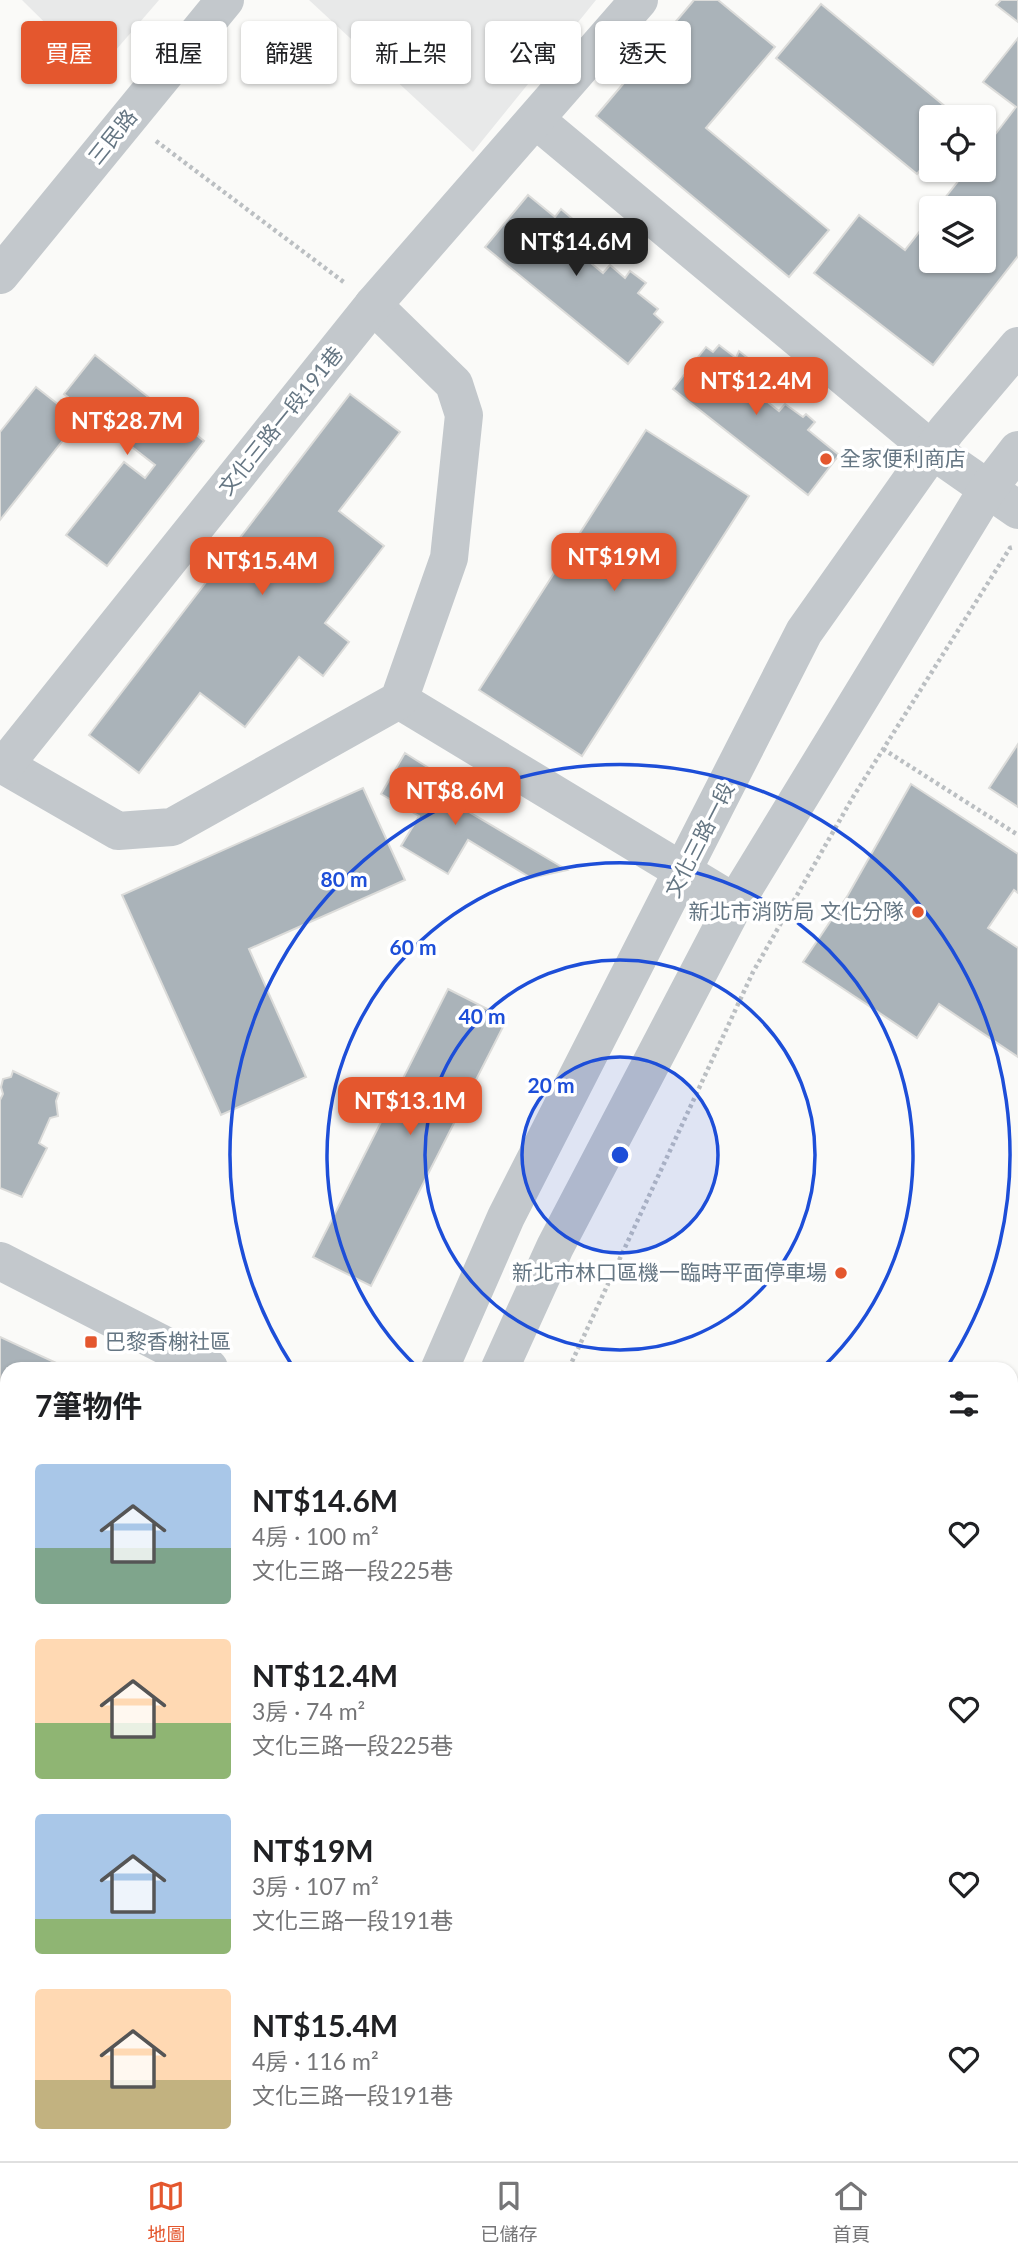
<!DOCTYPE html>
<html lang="zh-TW">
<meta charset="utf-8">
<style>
body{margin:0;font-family:Lato,"Noto Sans TC",sans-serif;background:#f6f6f6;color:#202124;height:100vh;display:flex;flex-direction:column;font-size:26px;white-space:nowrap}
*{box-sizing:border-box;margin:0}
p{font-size:23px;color:#757577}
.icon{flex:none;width:38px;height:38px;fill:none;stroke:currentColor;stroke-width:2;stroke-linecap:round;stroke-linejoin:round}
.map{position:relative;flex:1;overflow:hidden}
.details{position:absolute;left:0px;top:1362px;width:1018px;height:800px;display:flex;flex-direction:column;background:#fff;border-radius:21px 21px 0 0;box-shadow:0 2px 5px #0004}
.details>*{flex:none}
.guide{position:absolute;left:21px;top:21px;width:976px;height:63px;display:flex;gap:14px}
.controls{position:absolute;left:919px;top:105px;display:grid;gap:14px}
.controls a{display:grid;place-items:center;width:77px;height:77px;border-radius:7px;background:#fff;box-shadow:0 2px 5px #0004;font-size:35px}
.price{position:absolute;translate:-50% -60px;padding:0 16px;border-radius:14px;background:#e4572e;color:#fff;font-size:23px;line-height:46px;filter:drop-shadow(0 2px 4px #0008)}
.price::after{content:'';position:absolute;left:50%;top:42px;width:21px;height:16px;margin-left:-10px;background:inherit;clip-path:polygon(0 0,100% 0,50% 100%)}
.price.selected{background:#222;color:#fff}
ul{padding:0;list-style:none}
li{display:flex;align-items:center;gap:21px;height:175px;padding:0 35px}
li span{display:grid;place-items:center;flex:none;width:196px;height:140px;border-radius:7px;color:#555}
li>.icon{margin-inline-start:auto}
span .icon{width:84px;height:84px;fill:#fffc;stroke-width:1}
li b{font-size:30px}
h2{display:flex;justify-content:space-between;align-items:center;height:84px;padding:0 35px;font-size:30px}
.chip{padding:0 24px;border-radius:7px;background:#fff;box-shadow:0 2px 5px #0004;font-size:24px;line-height:63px}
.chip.selected{background:#e4572e;color:#fff}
.dock{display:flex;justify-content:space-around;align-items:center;height:98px;border-top:2px solid #e0e0e0;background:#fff;font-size:19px;color:#757577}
.dock a{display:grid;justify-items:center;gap:4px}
.dock .selected{color:#e4572e}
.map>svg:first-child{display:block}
</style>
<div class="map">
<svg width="1018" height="2161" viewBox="0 0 1018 2161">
<rect width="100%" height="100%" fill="#fafaf8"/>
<!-- built -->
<g fill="#e8e9e9">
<path d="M22,0H159L96,73Z"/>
<path d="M309,0H596L473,152Z"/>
</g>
<!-- green -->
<path fill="#dadfd7" d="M1012,1641H1018V2161H333L334,2154H1012Z"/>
<!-- building -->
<g fill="#aab3b9" stroke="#dcdcda" stroke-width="2">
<path d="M694,0H718L775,47L706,128L829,230L789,277L596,116Z"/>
<path d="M1001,0H1018V22L996,5Z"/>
<path d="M821,4L958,117H931V157L917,174L776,58Z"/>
<path d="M1018,38V256L933,365L814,273L859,215L905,250L931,217V261H984V208H937L967,170H984V149L1016,107L983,82Z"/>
<path d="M528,195L555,217L561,209L582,227L576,234L595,249L586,259L603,273L610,265L625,278L630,271L646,283L638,293L658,309L654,314L663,322L628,364L485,247Z"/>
<path d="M719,345L736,358L739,351L754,363L748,372L768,387L760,396L779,411L785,404L803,417L806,414L815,422L808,430L839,455L808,495L673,389L706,347L713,352Z"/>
<path d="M95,355L204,441L107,566L66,535L124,462L145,478L155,465L64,394Z"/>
<path d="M36,387L64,409L60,414L75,425L0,520V432Z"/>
<path d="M350,394L400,432L339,511L384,546L325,623L349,642L323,676L299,657L245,727L200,693L139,773L89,735Z"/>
<path d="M646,430L749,496L582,756L479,690Z"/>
<path d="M1018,744V807L989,788Z"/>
<path d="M405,753L432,770L415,798L429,806L437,793L567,870L531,878L468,840L448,874L401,846L419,816L381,794Z"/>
<path d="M911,784L1018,854V893L1014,890L988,928L1018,948V1057L939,1004L917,1038L803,962L848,895Z"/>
<path d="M363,788L405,880L249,949L306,1077L221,1115L122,895Z"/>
<path d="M448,989L507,1019L371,1286L313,1257Z"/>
<path d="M13,1071L59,1093L56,1101L58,1116L50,1118L39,1143L47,1148L22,1197L0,1188V1100L3,1094L1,1087L3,1079L11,1077Z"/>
<path d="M0,1337L67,1368H7V1442L0,1439Z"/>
<path d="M0,1499L7,1502V1617L0,1614Z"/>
<path d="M0,1813L7,1815V1901L0,1899Z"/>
<path d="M0,2003L7,2004V2154H70L68,2161H0Z"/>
</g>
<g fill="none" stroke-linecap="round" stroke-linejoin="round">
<!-- path -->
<g stroke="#bbbfc2" stroke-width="4.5" stroke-dasharray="3.5 3.5" stroke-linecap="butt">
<path d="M156,141L345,283"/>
<path d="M883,749L1018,835"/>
<path d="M569,1368L753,972L853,797L1010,548L1014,547"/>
<path d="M272,2161L274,2154"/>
</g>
<!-- minor -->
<g stroke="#c3c8cc" stroke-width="38">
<path d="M536,120L932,450L1018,510"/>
<path d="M0,275L225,0"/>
<path d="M399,700L735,903"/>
<path d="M0,763L118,831L172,827L399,700L449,558L464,415L454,384L373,305"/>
<path d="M4,766L373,305L639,0"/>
<path d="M0,1261L209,1368"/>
<path d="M440,1368L506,1217L804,632L946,431L1018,346"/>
<path d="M500,1368L555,1247L735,903L987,490L1018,450"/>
<path d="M0,1943L7,1945"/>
<path d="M172,2161L174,2154"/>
<path d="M224,2161L225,2154"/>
</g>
</g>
<!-- distance rings -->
<circle cx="620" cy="1155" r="98" fill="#1d4ed8" fill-opacity=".12"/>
<g fill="none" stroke="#1d4ed8" stroke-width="3.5">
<circle cx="620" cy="1155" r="98"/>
<circle cx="620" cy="1155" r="195"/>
<path d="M418 1368A293 293 0 1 1 822 1368"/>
<path d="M293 1367A390 390 0 1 1 947 1367"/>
</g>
<!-- markers -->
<g fill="#e4572e" stroke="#fff" stroke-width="2.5">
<circle cx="826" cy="459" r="7"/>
<circle cx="918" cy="912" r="7"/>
<circle cx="841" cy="1273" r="7"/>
<rect x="84" y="1335" width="14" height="14" rx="3.5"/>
</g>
<g text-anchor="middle" stroke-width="7" stroke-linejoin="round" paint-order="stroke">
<!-- street labels -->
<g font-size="21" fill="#657683" stroke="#fff">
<text transform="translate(113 137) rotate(-51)" y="7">三民路</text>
<text transform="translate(281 421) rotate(-51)" y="7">文化三路一段191巷</text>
<text transform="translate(700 840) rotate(-63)" y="7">文化三路一段</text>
</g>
<!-- poi labels -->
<g font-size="21" fill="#657683" stroke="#fff" text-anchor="start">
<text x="840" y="466">全家便利商店</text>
<text x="904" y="919" text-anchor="end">新北市消防局 文化分隊</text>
<text x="827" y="1280" text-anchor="end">新北市林口區機一臨時平面停車場</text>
<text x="105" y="1349">巴黎香榭社區</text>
</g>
</g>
<circle cx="620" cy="1155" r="10" fill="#1d4ed8" stroke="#fff" stroke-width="3.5"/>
<g font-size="21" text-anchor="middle" font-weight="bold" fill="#1d4ed8" stroke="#fff" stroke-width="7" stroke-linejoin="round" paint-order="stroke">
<text x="344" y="887">80 m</text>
<text x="413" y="955">60 m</text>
<text x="482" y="1024">40 m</text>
<text x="551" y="1093">20 m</text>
</g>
</svg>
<div class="controls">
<a><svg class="icon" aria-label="locate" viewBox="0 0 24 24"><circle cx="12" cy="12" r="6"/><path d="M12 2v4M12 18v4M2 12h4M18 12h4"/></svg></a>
<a><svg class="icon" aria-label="layers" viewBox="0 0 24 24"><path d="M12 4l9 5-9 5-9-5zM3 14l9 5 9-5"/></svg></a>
</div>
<b class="price selected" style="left:576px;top:278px">NT$14.6M</b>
<b class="price" style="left:756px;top:417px">NT$12.4M</b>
<b class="price" style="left:127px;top:457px">NT$28.7M</b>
<b class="price" style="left:614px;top:593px">NT$19M</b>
<b class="price" style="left:262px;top:597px">NT$15.4M</b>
<b class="price" style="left:455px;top:827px">NT$8.6M</b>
<b class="price" style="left:410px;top:1137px">NT$13.1M</b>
<div class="guide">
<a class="chip selected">買屋</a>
<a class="chip">租屋</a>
<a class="chip">篩選</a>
<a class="chip">新上架</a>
<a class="chip">公寓</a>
<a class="chip">透天</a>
</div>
<section class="details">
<h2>7筆物件<svg class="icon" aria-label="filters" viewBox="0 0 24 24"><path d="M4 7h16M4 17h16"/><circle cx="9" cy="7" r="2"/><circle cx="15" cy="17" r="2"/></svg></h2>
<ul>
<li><span style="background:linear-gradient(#a9c7e8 60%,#7fa58c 0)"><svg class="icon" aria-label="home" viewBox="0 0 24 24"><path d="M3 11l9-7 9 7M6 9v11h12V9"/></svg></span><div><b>NT$14.6M</b><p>4房 · 100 m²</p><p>文化三路一段225巷</p></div><svg class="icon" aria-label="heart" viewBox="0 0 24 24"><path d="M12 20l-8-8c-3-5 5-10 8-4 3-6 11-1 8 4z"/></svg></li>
<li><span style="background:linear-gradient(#ffd9b3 60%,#8fb573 0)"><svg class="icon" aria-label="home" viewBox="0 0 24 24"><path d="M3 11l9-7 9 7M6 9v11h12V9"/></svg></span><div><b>NT$12.4M</b><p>3房 · 74 m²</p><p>文化三路一段225巷</p></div><svg class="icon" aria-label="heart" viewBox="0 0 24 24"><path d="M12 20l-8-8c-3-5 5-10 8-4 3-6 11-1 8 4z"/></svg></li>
<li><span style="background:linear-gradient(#a9c7e8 75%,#8fb573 0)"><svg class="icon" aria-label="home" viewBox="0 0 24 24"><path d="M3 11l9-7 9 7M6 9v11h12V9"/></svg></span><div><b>NT$19M</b><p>3房 · 107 m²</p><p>文化三路一段191巷</p></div><svg class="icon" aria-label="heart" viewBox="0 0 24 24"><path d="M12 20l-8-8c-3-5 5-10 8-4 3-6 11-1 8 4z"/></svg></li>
<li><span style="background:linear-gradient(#ffd9b3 65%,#c2b280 0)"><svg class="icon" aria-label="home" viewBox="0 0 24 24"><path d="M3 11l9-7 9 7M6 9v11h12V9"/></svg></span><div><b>NT$15.4M</b><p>4房 · 116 m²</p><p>文化三路一段191巷</p></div><svg class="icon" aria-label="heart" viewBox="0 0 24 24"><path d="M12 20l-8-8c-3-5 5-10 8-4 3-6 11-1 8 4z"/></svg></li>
</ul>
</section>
</div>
<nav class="dock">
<a class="selected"><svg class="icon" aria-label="map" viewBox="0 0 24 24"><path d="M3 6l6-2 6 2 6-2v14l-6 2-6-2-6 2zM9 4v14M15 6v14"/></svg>地圖</a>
<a><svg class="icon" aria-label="saved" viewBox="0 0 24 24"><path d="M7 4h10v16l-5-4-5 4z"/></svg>已儲存</a>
<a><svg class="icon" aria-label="home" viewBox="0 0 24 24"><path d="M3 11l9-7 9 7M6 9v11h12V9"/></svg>首頁</a>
</nav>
